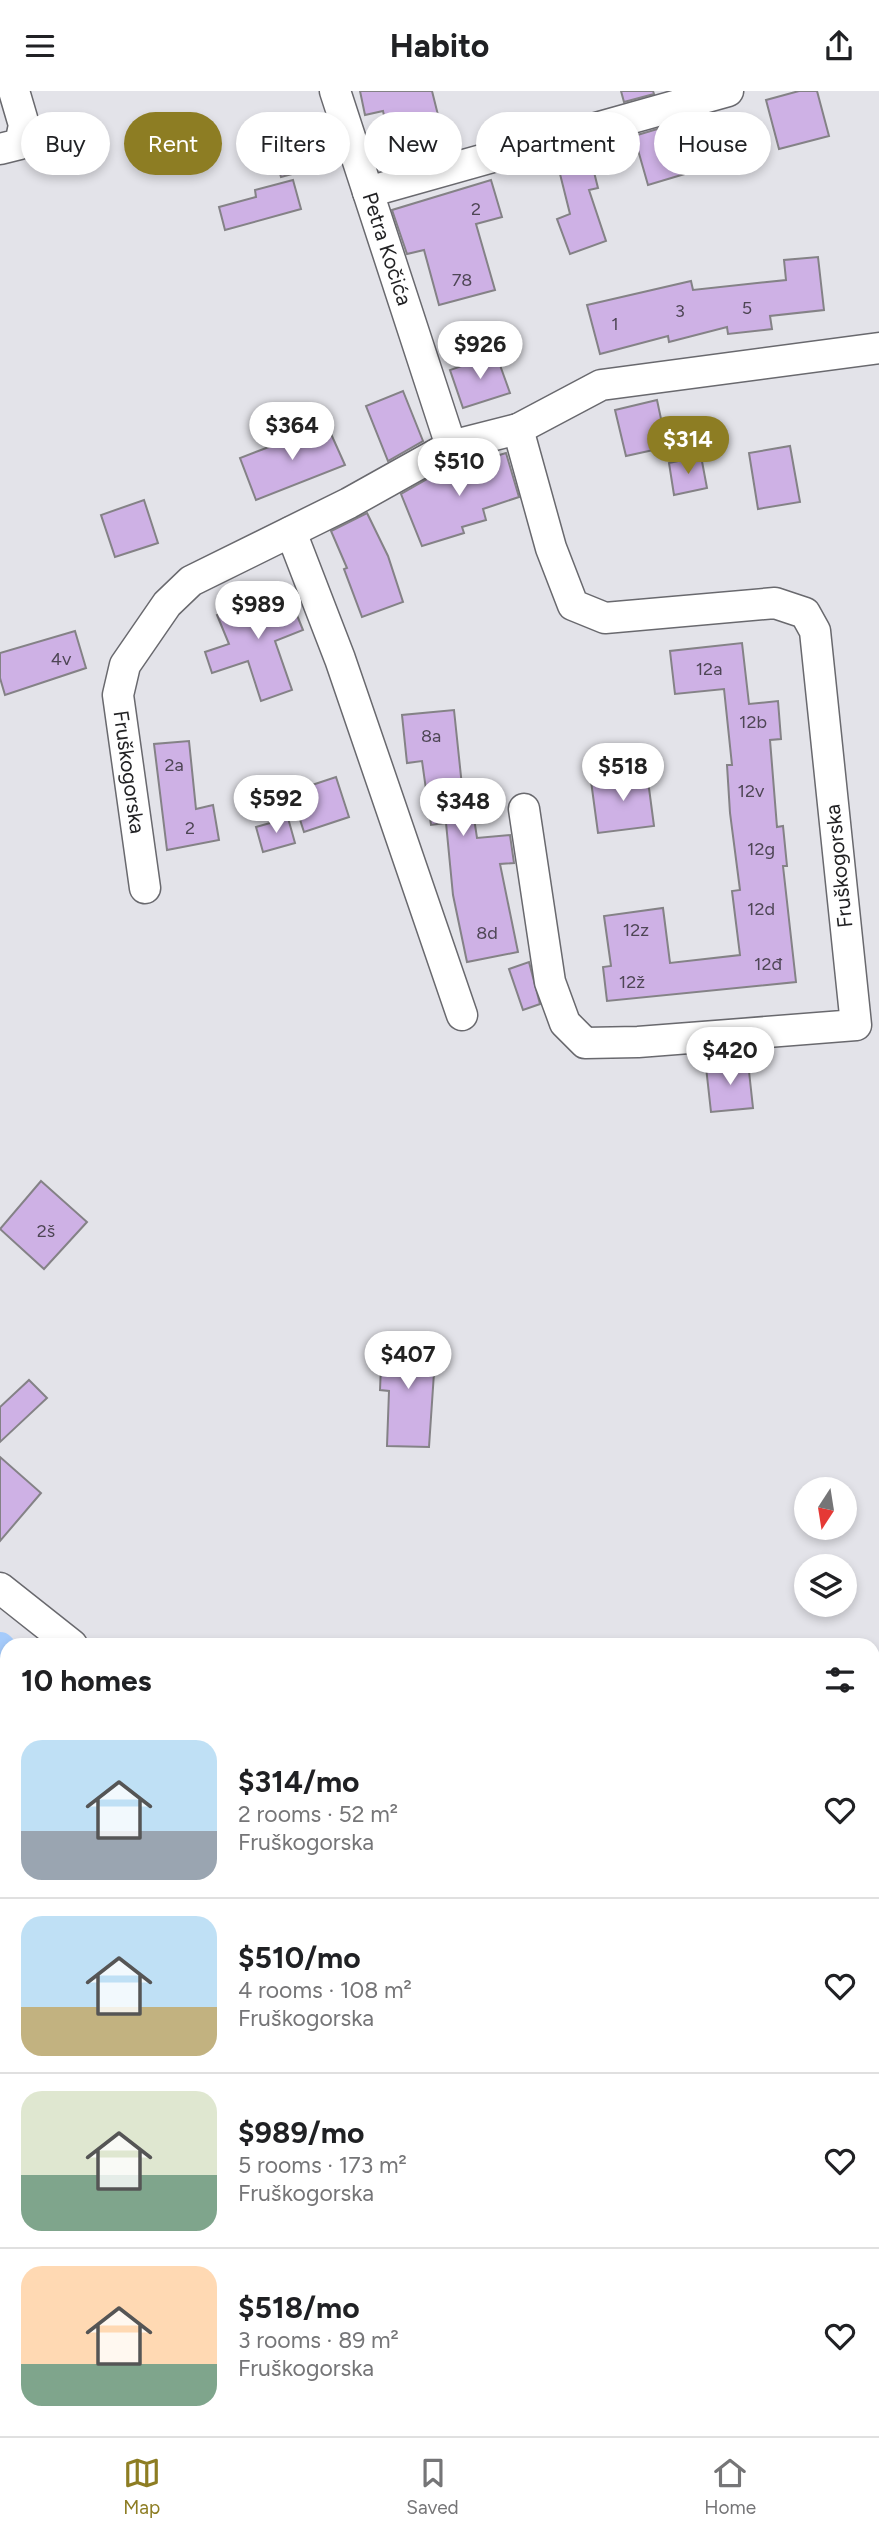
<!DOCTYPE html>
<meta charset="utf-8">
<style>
body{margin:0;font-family:Figtree,sans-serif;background:#f6f6f6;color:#202124;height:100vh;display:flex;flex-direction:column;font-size:26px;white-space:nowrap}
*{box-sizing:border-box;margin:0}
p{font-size:23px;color:#757577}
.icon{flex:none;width:38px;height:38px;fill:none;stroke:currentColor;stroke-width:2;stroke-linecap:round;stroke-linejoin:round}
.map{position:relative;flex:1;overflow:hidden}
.sheet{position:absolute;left:0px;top:1547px;width:880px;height:798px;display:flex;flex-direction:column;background:#fff;border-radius:21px 21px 0 0;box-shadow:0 4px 10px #0003}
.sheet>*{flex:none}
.banner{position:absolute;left:21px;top:21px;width:838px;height:63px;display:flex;gap:14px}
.needle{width:46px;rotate:192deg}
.fabs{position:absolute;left:794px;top:1386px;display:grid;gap:14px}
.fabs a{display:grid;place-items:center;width:63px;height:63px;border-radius:50%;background:#fff;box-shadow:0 4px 10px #0003;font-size:35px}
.price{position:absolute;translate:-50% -60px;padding:0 16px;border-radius:24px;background:#fff;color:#222;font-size:23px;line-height:46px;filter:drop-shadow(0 2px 4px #0008)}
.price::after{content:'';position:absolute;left:50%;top:42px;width:21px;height:16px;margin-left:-10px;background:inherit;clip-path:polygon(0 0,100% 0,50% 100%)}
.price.selected{background:#8d7d23;color:#fff}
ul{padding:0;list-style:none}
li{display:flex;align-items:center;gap:21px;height:175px;padding:0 21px}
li+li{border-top:2px solid #e0e0e0}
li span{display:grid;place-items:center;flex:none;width:196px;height:140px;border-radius:21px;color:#555}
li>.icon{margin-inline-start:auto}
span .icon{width:84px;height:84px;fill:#fffc;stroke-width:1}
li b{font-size:30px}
h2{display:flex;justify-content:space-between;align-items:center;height:84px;padding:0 21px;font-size:30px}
.chip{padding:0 24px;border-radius:32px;background:#fff;box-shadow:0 4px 10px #0003;font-size:24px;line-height:63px}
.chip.selected{background:#8d7d23;color:#fff}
header{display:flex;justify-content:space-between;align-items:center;height:91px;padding:0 21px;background:#fff;font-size:32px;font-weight:700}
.tabs{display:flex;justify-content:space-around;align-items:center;height:98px;border-top:2px solid #e0e0e0;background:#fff;font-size:19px;color:#757577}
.tabs a{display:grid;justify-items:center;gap:4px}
.tabs .selected{color:#8d7d23}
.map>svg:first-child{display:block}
</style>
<header><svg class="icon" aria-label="menu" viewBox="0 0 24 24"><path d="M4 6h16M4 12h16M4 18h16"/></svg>Habito<svg class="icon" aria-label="share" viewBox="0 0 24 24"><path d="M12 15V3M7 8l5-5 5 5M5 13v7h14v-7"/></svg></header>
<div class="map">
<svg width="879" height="2345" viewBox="0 0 879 2345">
<rect width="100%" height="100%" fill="#e3e3e9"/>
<!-- green -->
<path fill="#b0c18c" d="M7,1711V1896L0,1910V1721Z"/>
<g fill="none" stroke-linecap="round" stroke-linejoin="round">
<!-- canal -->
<g stroke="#a5cbfb" stroke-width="30">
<path d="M0,1556L7,1563"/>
<path d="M873,2201L879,2205"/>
</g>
</g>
<!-- building -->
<g fill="#ceb1e5" stroke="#848286" stroke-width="2">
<path d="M360,0H432L445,52L393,65L383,20L365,24Z"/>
<path d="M621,0H653L654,3L624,11Z"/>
<path d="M799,0H817L829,45L779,58L766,9Z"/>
<path d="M318,32L329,73L281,86L270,46Z"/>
<path d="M664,36L665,39L675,36L688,82L648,94L634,45Z"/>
<path d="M588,57L598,97L589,99L606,150L570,163L557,128L570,123L556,67Z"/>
<path d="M293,89L301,118L225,139L219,116L256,106L255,99Z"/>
<path d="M491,89L502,126L476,133L495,199L439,214L424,159L407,163L392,119Z"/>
<path d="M818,166L824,219L770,225L772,238L728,243L727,236L669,251L668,245L600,263L587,214L691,190L693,199L786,189L784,169Z"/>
<path d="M496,263L510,302L463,317L450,279Z"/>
<path d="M403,300L423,350L388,370L366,315Z"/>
<path d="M657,309L667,356L626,365L615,319Z"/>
<path d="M327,334L345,374L256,409L240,367Z"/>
<path d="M790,355L800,411L758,418L749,362Z"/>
<path d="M506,362L519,406L483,418L486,429L462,436L464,442L422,455L401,403L436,383Z"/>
<path d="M701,365L707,397L674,404L669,372Z"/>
<path d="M144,409L158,452L115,466L101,424Z"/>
<path d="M367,422L388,465L403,511L362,526L344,478L347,477L331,440Z"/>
<path d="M286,497L303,539L275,550L292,599L261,610L248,570L212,582L205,561L229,553L217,524Z"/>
<path d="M75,540L86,577L5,604L0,587V562Z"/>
<path d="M742,552L749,613L778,610L781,648L770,649L777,736L783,735L787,775H783L796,891L607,910L603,876L611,875L604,825L663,817L670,872L740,864L732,800L740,799L730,722L727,674H732L724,598L675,603L670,560Z"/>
<path d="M454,619L462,695L469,694L477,747L510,744L514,772L500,773L518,861L467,871L453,804L446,732L431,734L422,670L407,672L402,624Z"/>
<path d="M189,650L196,718L213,714L219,749L167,759L154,653Z"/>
<path d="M647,682L654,735L598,742L591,690Z"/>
<path d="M336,686L349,726L304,741L291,701Z"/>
<path d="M288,727L295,752L263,761L256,736Z"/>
<path d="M529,871L540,913L523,919L509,878Z"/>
<path d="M748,971L753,1017L711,1021L706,976Z"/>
<path d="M41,1090L87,1131L44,1178L0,1138Z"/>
<path d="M382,1249L436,1252L429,1356L387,1355L389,1300L380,1299Z"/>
<path d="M29,1289L47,1307L0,1351V1316Z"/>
<path d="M0,1366L41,1402L0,1450Z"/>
</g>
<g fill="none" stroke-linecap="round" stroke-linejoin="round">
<defs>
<g id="minor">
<path d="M335,0L451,355"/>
<path d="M0,58L20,53L24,34L14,0"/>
<path d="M368,101L728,0"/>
<path d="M518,338L551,457L573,514L605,527L775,512L805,522L815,540L856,934L638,951L585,952L565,932L550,891L524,718"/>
<path d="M291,441L340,568L462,924"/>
<path d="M145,797L118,604L125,574L167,513L191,490L349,412L451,355L518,338L601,294L879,257"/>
<path d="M0,1497L72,1554"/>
<path d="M873,2063L879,2066"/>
<path d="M873,2150L879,2154"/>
</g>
</defs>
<!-- minor casing -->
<use href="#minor" stroke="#69696e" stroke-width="33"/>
<!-- minor -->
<use href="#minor" stroke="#fff" stroke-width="30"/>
</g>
<g text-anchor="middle" stroke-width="6" stroke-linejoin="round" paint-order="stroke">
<!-- number labels -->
<g font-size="18" fill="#4e4655">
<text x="476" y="124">2</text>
<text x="462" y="195">78</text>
<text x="747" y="223">5</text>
<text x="680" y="226">3</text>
<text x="615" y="239">1</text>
<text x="61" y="574">4v</text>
<text x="709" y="584">12a</text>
<text x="753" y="637">12b</text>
<text x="431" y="651">8a</text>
<text x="174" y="680">2a</text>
<text x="751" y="706">12v</text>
<text x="190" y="743">2</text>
<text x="761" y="764">12g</text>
<text x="761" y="824">12d</text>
<text x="636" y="845">12z</text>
<text x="487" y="848">8d</text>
<text x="768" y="879">12đ</text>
<text x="632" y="897">12ž</text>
<text x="46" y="1146">2š</text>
</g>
<!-- street labels -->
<g font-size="21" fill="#232325" stroke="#fff">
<text transform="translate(387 158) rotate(72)" y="7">Petra Kočića</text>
<text transform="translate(129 681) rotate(82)" y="7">Fruškogorska</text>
<text transform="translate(839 775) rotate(-96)" y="7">Fruškogorska</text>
</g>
</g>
</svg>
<div class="fabs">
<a><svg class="needle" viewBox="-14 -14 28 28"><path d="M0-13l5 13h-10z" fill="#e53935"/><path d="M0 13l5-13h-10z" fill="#757577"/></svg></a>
<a><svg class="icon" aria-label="layers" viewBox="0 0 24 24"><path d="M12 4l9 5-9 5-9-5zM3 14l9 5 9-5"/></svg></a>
</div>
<b class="price" style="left:480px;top:290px">$926</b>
<b class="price" style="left:292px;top:371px">$364</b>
<b class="price selected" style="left:688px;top:385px">$314</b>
<b class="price" style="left:459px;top:407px">$510</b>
<b class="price" style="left:258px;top:550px">$989</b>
<b class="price" style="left:623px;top:712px">$518</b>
<b class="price" style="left:276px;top:744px">$592</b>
<b class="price" style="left:463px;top:747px">$348</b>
<b class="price" style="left:730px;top:996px">$420</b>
<b class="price" style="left:408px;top:1300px">$407</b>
<div class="banner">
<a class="chip">Buy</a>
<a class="chip selected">Rent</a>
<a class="chip">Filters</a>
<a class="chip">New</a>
<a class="chip">Apartment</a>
<a class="chip">House</a>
</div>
<section class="sheet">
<h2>10 homes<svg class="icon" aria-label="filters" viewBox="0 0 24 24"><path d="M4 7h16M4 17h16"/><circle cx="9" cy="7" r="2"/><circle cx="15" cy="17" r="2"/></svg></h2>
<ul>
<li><span style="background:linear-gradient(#bfe0f5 65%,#9aa5b1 0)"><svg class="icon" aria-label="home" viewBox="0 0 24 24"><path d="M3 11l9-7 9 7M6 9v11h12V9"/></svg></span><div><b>$314/mo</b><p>2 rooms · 52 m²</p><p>Fruškogorska</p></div><svg class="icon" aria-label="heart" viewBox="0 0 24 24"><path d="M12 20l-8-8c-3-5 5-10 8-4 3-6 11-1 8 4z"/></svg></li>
<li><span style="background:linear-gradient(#bfe0f5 65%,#c2b280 0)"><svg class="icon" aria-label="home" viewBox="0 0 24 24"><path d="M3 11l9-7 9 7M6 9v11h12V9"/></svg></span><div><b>$510/mo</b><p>4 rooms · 108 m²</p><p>Fruškogorska</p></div><svg class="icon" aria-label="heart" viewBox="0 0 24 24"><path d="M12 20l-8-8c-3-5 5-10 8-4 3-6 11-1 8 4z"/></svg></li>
<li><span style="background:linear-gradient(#dfe7d0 60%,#7fa58c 0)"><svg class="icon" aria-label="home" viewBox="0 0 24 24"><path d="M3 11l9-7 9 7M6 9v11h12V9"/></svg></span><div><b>$989/mo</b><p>5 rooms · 173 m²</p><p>Fruškogorska</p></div><svg class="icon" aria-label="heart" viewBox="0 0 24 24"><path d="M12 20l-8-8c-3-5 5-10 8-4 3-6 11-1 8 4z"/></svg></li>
<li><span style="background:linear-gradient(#ffd9b3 70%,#7fa58c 0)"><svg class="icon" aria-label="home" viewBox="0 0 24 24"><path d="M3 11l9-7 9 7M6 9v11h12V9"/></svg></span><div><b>$518/mo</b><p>3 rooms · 89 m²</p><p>Fruškogorska</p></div><svg class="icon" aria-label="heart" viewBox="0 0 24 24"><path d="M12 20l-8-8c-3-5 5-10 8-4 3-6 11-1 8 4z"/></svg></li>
</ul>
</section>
</div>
<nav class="tabs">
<a class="selected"><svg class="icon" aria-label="map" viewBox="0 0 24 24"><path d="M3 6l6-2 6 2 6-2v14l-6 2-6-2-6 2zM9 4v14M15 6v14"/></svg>Map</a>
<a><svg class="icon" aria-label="saved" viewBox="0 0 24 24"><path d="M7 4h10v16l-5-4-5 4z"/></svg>Saved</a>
<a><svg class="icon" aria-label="home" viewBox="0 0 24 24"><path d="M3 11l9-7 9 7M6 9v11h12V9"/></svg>Home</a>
</nav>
